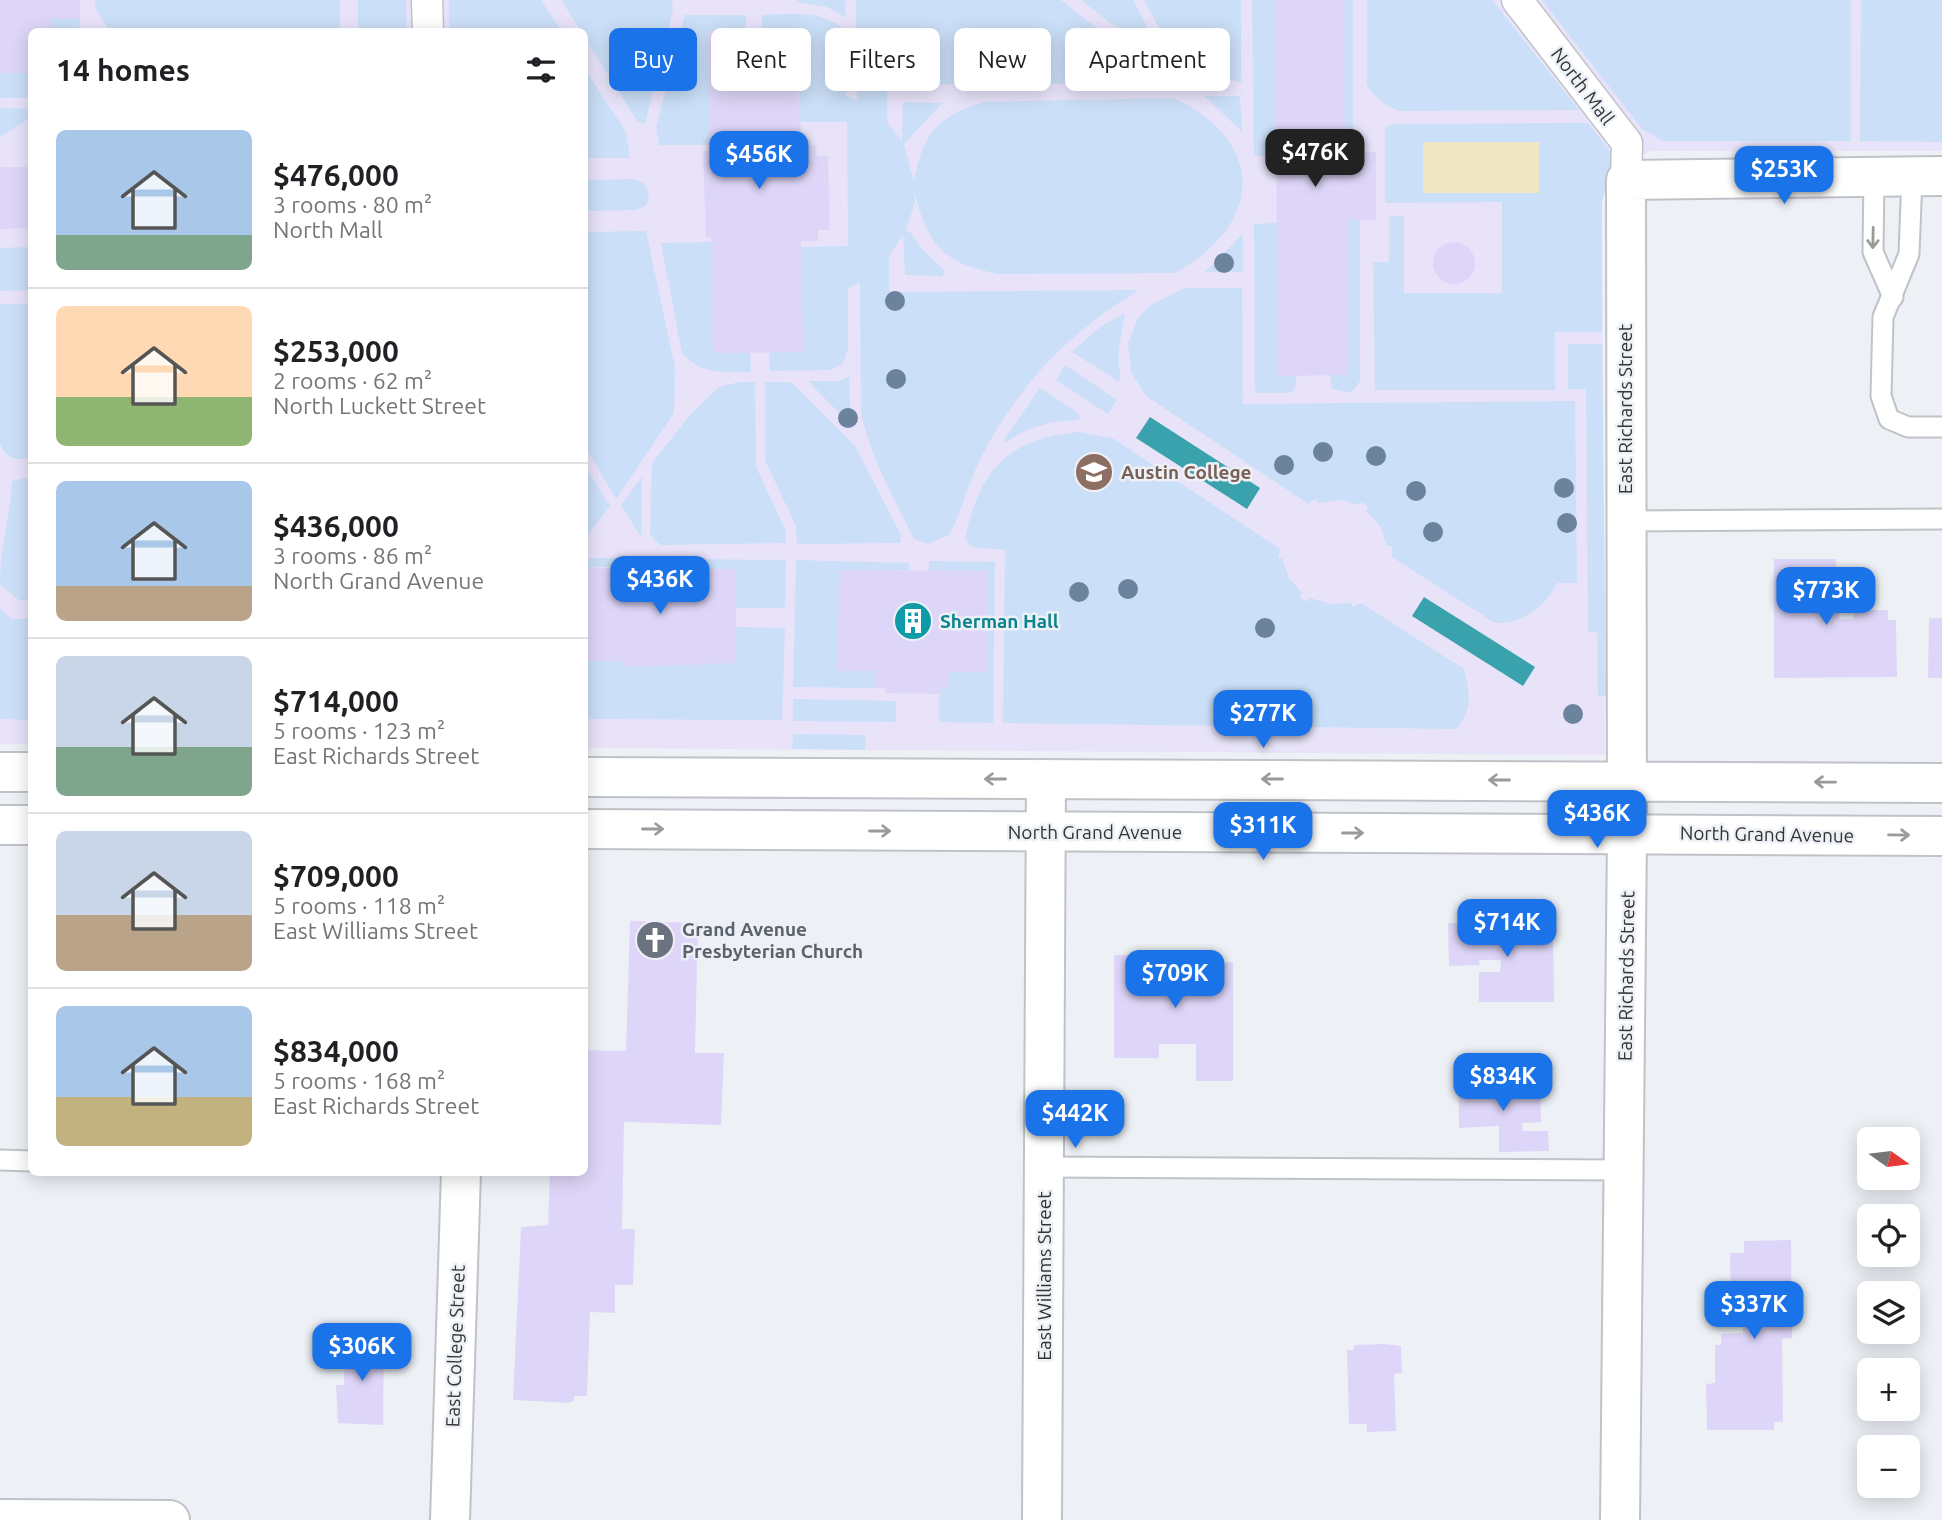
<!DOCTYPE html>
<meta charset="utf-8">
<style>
body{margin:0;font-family:Ubuntu,sans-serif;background:#f6f6f6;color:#202124;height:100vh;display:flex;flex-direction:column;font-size:26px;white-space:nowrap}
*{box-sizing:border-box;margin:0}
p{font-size:23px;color:#757577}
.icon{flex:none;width:38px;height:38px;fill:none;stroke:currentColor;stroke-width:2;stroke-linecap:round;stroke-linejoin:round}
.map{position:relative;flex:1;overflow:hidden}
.drawer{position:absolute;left:28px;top:28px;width:560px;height:1148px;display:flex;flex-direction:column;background:#fff;border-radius:10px;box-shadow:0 4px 18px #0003}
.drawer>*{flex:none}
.guide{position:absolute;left:609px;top:28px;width:665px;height:63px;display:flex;gap:14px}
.needle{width:46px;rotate:104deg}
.buttons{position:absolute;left:1857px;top:1127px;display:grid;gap:14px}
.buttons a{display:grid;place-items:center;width:63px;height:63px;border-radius:10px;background:#fff;box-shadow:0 4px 18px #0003;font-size:35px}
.price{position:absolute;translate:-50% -60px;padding:0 16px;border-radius:14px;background:#1a73e8;color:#fff;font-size:23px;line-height:46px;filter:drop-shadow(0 2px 4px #0008)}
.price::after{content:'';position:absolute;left:50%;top:42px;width:21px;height:16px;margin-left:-10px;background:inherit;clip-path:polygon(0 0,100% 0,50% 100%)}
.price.current{background:#222;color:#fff}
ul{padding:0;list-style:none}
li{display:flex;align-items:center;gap:21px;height:175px;padding:0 28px}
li+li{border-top:2px solid #e0e0e0}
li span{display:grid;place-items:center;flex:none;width:196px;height:140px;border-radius:10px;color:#555}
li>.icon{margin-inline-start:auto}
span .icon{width:84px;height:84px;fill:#fffc;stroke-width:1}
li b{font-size:30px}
h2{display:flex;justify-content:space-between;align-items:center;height:84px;padding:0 28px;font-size:30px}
.chip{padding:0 24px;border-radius:10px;background:#fff;box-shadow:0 4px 18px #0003;font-size:24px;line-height:63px}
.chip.current{background:#1a73e8;color:#fff}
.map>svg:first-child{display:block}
</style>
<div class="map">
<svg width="1942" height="1520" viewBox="0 0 1942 1520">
<rect width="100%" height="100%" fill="#edf1f6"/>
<!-- education -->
<path fill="#e8e3f9" d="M0,0H1942V151H1650L1613,174L1602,200L1605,755L585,748L584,32H32V744H0Z"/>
<!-- green -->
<g fill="#cbdff8">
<path d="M95,0H340V31H110L95,8Z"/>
<path d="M358,0H406L407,31H358Z"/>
<path d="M449,0H541L561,31H449Z"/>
<path d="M561,0H672L673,10L645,124L638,122L585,38L584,32L581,31Z"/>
<path d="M798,0H845V17L827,7L796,2Z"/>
<path d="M856,0H1061L1099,30L1164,69L1162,78L1156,83L887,85V122L902,141L903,102L942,103L904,144L914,182C923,134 936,117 984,102L1174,98C1268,142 1262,226 1175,273L1000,274C941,264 928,243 914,191L915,202L906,231L910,232L924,251L945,271L942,276L905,275L903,235L889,256V292L1139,290C1071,331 1018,385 982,456C968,481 963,510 949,535L928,544L914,539C893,497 871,458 861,413L860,283L848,288V348L843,364L831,370L770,371L769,352L803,351L801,247L848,246L847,122H800L798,29H762V15C793,14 821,9 846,31V96L857,100Z"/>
<path d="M1081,0H1133L1161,53L1109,22Z"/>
<path d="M1144,0H1241V83L1177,62Z"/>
<path d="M1252,0H1276V156H1254Z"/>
<rect x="1345" y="0" width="8" height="152"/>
<path d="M1367,0H1492L1579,110L1399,111C1386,106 1373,97 1367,84Z"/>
<path d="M1542,0H1851V141H1663L1642,129Z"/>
<path d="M1861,0H1942V142L1860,141Z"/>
<path d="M685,15H746V30L708,31L710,145H659L656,128Z"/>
<path d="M52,19H80L79,31H52Z"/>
<path d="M584,68L626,132L630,158H585Z"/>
<rect x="0" y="73" width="31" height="25"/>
<path d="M1205,96H1240L1242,132Z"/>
<path d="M0,108L30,109L31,117L0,137Z"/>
<path d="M1588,123L1612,154L1615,164L1602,200V332H1555V390H1375L1373,262H1389V216H1404V293H1502V202L1385,203V127L1394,124Z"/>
<path d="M634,179C648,183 652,194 646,206L635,210L585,211V180Z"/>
<path d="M1348,220H1360V381L1351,393L1332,389L1330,375H1348Z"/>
<path d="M1277,223L1278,376H1297L1294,390L1289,393H1255L1254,224Z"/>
<path d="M646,231L675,368L674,413L616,499L585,446V232Z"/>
<path d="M1243,234V272H1205Z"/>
<path d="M711,242L713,353H750L751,372C724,372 701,375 682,353L661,243Z"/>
<path d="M31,247V290L0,291V248Z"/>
<path d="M1185,288H1242L1243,404L1575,401L1577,583H1557C1545,608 1522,623 1495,623L1392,557V546H1387L1380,526L1366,511L1368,507L1362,502L1359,505L1342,500L1318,503L1316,499L1309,502L1310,505L1146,396L1131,372L1128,343L1139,316L1151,305Z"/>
<path d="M0,304H31V458C15,460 8,460 0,444Z"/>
<path d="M1125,313C1122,336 1115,353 1121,378L1118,381L1072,352L1100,327Z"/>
<path d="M1568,344H1602L1606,696H1598L1597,632H1588L1586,389H1568Z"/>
<path d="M1065,365L1117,400L1108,414L1056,380Z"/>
<path d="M849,376L851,425L808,381H840Z"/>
<path d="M739,382H755L756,467L785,529L786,543L660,545L650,535L652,463L690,415L719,387Z"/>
<path d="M765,382H791L855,446L901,535L900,543L797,544L796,526L765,460Z"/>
<path d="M1040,388L1078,413L1080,419L1049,423L1024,431L1006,442L1004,440Z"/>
<path d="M1080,432L1114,439L1280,549L1278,558H1282L1289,578L1302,593L1300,597L1307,602L1310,598L1331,604L1351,603L1353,607L1361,603L1464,669C1470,693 1473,710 1456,729L1003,723L1005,550L972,547L965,539C979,470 1009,437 1080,432Z"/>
<path d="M584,465L610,506L585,539H584Z"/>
<path d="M31,477V600H19L0,585C0,549 10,517 12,481Z"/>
<path d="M642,477L641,537L621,505Z"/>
<path d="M585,558H635V565L585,568Z"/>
<path d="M655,559L786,560L785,608H736L661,569V565L655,566Z"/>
<path d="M796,560L909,563V570H839L838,671H876V688L793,687Z"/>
<path d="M929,561L995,562L993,723L939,722V694L942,693V687H949V672H987L988,571H929Z"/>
<path d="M0,608L12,619H31V720L0,719Z"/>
<path d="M736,627L785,628L782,720L585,719V661H622L623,667L735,663Z"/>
<path d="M793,699L896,701V722L793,721Z"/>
<path d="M793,734L866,735L865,750L792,749Z"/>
</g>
<!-- sand -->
<rect fill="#f1e7c2" x="1423" y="142" width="116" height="51"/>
<!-- water -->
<g fill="#3aa2ac">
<path d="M1150,417L1260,488L1247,509L1136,438Z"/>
<path d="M1424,597L1535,667L1523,686L1412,616Z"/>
</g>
<!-- building -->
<g fill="#ded6f8">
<path d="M0,0H80V19H52V32H32V73H0Z"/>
<path d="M1276,0H1345V152H1376V220H1348V375L1277,376Z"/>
<path d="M798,28L801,146L816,145L817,156H828L830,230H818V241H801L803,352L713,353L711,237L706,238L703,151H710L708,31Z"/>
<path d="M0,167H32V228L0,229Z"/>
<circle cx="1454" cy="263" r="21"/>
<path d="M1774,559H1836V567H1842L1839,619H1853L1854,610H1888V620H1896L1897,677L1774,678Z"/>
<path d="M625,565H661V569H736V663L622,667V661H584V568H625Z"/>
<path d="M839,570L988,571L987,672H949V687H942V694H939L885,693V688H876V671H838Z"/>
<path d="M1929,618H1942V678H1928Z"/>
<path d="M630,921L698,923L695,1053H724L721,1125L624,1122L622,1229H635L633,1285H615V1313L590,1312L587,1396H574V1401L568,1403L513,1400L521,1227L548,1225L550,1172H584V1050L626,1051Z"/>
<path d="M1553,922L1554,1002H1479V972H1500L1501,960H1479L1480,965L1449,966L1448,923Z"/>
<path d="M1114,955H1209V963L1233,962V1081H1196V1044H1159V1058H1114Z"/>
<path d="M1479,1073V1088L1540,1086L1541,1122L1522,1123L1523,1131H1548L1549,1151L1499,1152V1126L1459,1128L1458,1074Z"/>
<path d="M1791,1240L1792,1338L1782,1339L1783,1422H1774V1430H1707L1706,1384L1715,1383V1345H1721V1334L1743,1333V1301H1731L1730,1253H1744V1241Z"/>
<path d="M345,1339H384L383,1425L338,1423L336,1385H344Z"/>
<path d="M1384,1344L1401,1346L1402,1373L1394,1374L1396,1431L1367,1432V1424H1349L1347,1349L1353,1351L1355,1345Z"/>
</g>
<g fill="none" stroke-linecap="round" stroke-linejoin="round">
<defs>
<g id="service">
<path d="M1874,176L1873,252L1893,297"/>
<path d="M1912,176L1909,254L1883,317L1881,396L1889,419L1908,427H1942"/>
<path d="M1625,521L1942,519"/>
<path d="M0,1160L32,1161"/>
<path d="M1045,1167L1623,1170"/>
</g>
<g id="pedestrian">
<path d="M427,0L428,32"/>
<path d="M1517,0L1627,143L1626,180"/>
</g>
<g id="minor">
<path d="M0,1519L170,1520"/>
<path d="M450,1520L461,1172"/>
<path d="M1042,1520L1046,779"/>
<path d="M1620,1520L1627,833L1626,180L1942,176"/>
</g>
<g id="secondary">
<path d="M0,772H32"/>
<path d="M584,777L1942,783"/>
<path d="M0,825H32"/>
<path d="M584,829L1942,836"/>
</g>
</defs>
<!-- service casing -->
<use href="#service" stroke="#bfc3c8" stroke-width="23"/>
<!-- pedestrian casing -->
<use href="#pedestrian" stroke="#bfc3c8" stroke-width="33"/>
<!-- minor casing -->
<use href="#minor" stroke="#bfc3c8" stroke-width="42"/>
<!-- secondary casing -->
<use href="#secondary" stroke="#bfc3c8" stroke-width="42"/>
<!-- service -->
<use href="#service" stroke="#fff" stroke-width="19"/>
<!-- pedestrian -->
<use href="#pedestrian" stroke="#fff" stroke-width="30"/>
<!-- minor -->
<use href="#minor" stroke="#fff" stroke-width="38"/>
<!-- secondary -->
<use href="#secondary" stroke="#fff" stroke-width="38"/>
</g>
<!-- trees -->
<g fill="#6c839d">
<circle cx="1224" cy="263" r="10"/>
<circle cx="895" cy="301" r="10"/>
<circle cx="896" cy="379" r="10"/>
<circle cx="848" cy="418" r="10"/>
<circle cx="1323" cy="452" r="10"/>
<circle cx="1376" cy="456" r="10"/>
<circle cx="1284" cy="465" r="10"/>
<circle cx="1564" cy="488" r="10"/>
<circle cx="1416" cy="491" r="10"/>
<circle cx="1567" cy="523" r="10"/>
<circle cx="1433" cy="532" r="10"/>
<circle cx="1128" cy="589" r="10"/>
<circle cx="1079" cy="592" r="10"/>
<circle cx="1265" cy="628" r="10"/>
<circle cx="1573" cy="714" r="10"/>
</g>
<!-- one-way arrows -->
<defs><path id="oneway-shaft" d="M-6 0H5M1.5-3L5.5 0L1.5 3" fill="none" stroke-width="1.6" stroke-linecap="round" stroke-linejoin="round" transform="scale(1.75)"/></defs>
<g stroke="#999a9a">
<use href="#oneway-shaft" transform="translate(1873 238) rotate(91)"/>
<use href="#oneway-shaft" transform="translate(995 779) rotate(-180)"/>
<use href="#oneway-shaft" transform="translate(1272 779) rotate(-180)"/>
<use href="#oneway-shaft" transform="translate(1499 780) rotate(-180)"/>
<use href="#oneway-shaft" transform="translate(1825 782) rotate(-179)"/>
<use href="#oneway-shaft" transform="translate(653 829)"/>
<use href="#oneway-shaft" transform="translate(880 831)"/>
<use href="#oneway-shaft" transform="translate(1353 833)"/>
<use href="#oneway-shaft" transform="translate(1899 835) rotate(1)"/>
</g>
<!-- icons -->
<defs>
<symbol id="university-disc" viewBox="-11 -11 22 22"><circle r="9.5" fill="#8d6e63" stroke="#edf1f6"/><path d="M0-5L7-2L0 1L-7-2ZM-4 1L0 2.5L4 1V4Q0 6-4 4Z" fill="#fff"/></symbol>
<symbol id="building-disc" viewBox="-11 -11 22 22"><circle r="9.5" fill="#0f9aa8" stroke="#edf1f6"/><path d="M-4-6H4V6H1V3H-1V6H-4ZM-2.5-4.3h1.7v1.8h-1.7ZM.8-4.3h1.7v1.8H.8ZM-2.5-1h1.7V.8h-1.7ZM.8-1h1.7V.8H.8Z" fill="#fff"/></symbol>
<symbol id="church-disc" viewBox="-11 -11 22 22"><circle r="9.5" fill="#6b7280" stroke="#edf1f6"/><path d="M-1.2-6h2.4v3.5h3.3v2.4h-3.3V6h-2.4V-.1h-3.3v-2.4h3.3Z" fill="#fff"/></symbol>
</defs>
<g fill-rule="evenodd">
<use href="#university-disc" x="1072" y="450" width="44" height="44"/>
<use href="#building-disc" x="891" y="599" width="44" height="44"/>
<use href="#church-disc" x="633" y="918" width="44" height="44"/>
</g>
<g text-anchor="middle" stroke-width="5" stroke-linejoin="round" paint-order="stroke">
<!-- street labels -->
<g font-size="19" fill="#333436" stroke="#edf1f6">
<text transform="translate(1583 86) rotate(53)" y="7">North Mall</text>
<text transform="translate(1625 409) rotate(-90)" y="7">East Richards Street</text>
<text x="1095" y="839">North Grand Avenue</text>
<text transform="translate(1767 834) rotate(1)" y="7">North Grand Avenue</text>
<text transform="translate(1626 976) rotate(-89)" y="7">East Richards Street</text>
<text transform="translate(1044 1276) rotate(-90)" y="7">East Williams Street</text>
<text transform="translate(455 1346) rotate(-88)" y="7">East College Street</text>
</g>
<!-- education labels -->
<g font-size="19" font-weight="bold" fill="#785e54" stroke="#edf1f6" text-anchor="start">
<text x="1121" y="479">Austin College</text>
</g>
<!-- culture labels -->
<g font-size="19" font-weight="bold" fill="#0d838f" stroke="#edf1f6" text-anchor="start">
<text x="940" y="628">Sherman Hall</text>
</g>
<!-- worship labels -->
<g font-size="19" font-weight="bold" fill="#5b616d" stroke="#edf1f6" text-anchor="start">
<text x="682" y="936">Grand Avenue<tspan x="682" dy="22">Presbyterian Church</tspan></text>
</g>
</g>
</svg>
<div class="buttons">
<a><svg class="needle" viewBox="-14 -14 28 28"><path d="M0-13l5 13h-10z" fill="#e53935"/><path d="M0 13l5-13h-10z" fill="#757577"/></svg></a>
<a><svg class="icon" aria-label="locate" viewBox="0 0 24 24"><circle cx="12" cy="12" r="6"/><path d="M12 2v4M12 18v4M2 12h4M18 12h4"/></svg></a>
<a><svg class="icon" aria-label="layers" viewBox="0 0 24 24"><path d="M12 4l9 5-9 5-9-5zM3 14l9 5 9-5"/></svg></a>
<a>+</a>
<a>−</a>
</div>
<b class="price current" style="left:1315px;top:189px">$476K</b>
<b class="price" style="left:759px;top:191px">$456K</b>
<b class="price" style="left:1784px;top:206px">$253K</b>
<b class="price" style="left:660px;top:616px">$436K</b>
<b class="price" style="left:1826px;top:627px">$773K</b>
<b class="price" style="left:1263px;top:750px">$277K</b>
<b class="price" style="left:1597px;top:850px">$436K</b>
<b class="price" style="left:1263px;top:862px">$311K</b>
<b class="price" style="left:1507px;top:959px">$714K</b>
<b class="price" style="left:1175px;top:1010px">$709K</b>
<b class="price" style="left:1503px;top:1113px">$834K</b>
<b class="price" style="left:1075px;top:1150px">$442K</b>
<b class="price" style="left:1754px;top:1341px">$337K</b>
<b class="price" style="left:362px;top:1383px">$306K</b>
<div class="guide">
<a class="chip current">Buy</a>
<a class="chip">Rent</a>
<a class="chip">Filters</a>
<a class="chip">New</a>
<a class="chip">Apartment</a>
</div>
<section class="drawer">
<h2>14 homes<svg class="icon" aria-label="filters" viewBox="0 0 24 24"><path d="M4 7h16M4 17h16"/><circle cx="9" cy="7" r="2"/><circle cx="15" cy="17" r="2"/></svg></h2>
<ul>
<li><span style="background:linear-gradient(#a9c7e8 75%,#7fa58c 0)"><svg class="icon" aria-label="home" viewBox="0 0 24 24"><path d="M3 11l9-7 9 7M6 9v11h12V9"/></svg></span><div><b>$476,000</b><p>3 rooms · 80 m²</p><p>North Mall</p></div></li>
<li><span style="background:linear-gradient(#ffd9b3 65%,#8fb573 0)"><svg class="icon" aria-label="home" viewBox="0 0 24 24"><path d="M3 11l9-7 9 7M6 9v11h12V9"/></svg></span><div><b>$253,000</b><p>2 rooms · 62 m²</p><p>North Luckett Street</p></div></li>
<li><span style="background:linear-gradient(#a9c7e8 75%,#b9a48a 0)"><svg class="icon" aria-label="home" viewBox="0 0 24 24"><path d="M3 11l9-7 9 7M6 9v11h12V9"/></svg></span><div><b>$436,000</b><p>3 rooms · 86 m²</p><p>North Grand Avenue</p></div></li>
<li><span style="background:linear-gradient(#c9d6e8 65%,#7fa58c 0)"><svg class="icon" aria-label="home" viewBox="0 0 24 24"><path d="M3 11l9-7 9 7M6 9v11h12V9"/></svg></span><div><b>$714,000</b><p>5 rooms · 123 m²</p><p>East Richards Street</p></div></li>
<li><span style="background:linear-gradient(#c9d6e8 60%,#b9a48a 0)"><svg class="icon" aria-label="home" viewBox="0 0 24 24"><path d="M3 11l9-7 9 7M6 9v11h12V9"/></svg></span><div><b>$709,000</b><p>5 rooms · 118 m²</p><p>East Williams Street</p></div></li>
<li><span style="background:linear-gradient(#a9c7e8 65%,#c2b280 0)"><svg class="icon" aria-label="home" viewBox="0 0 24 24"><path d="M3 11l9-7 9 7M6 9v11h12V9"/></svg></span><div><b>$834,000</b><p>5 rooms · 168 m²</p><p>East Richards Street</p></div></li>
</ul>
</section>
</div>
